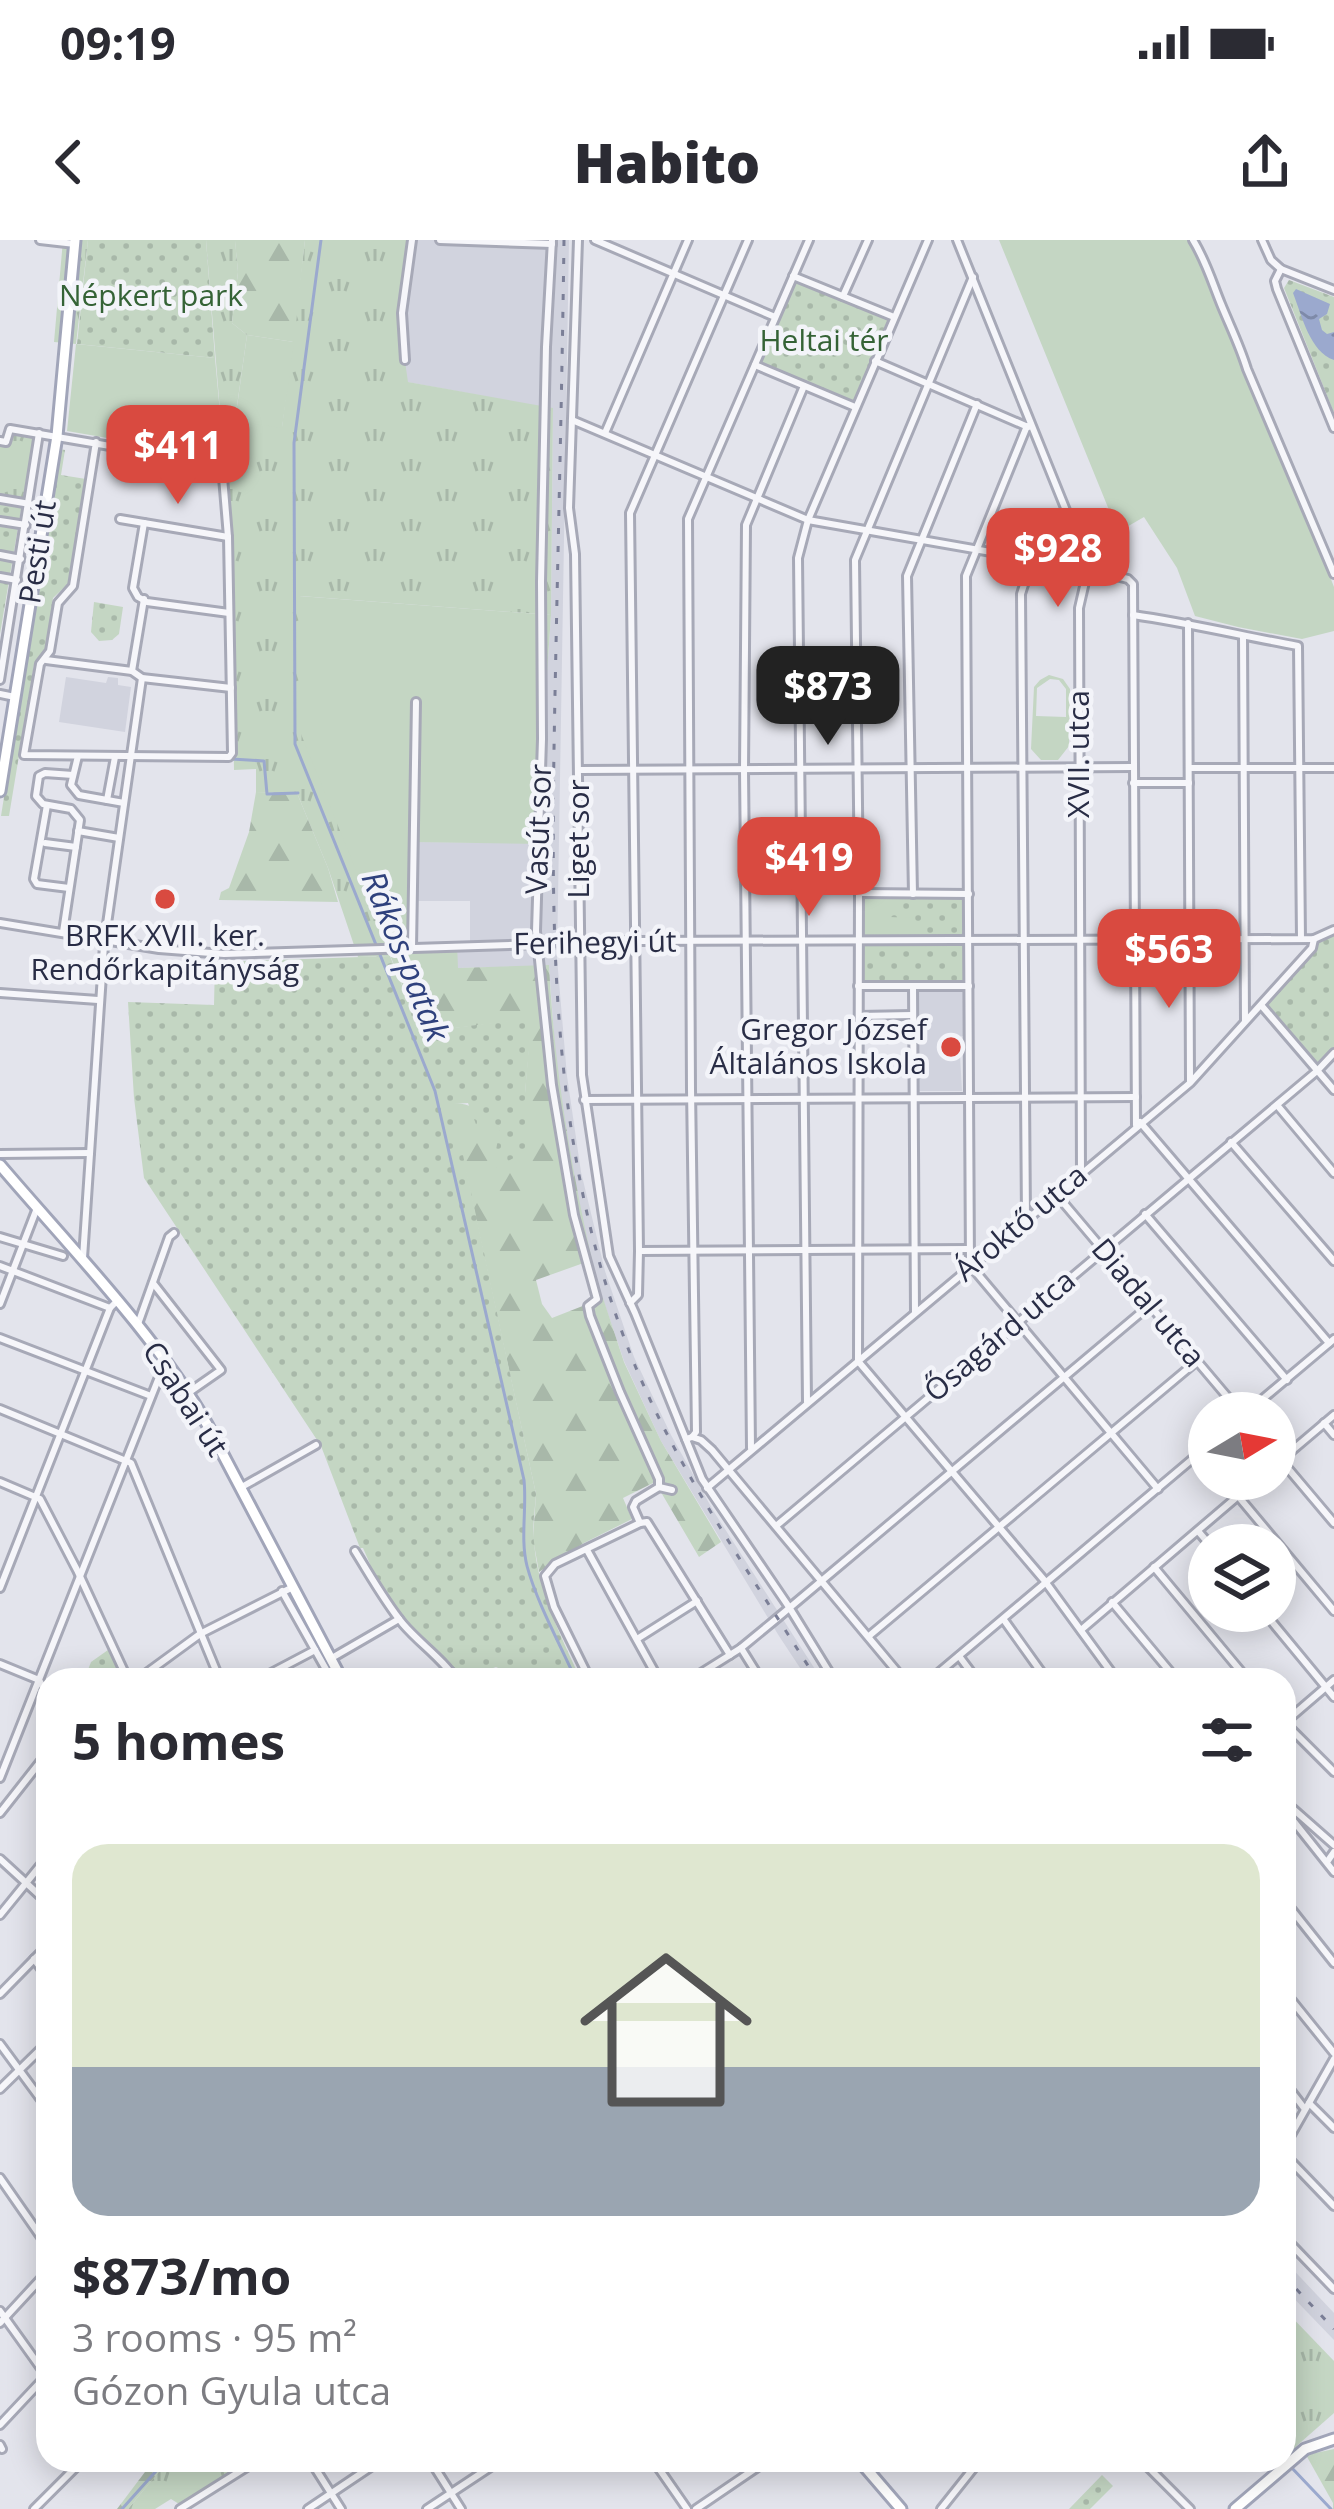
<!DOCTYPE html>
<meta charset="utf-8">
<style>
body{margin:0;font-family:"Open Sans",sans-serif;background:#f7f7f7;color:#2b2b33;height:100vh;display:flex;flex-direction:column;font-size:45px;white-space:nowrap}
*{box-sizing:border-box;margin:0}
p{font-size:39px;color:#7c7c81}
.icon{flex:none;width:66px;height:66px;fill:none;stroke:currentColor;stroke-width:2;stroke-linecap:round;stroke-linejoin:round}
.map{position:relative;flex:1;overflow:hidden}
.details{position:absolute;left:36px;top:1428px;width:1260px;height:804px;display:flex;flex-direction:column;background:#fff;border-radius:36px;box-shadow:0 6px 30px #0003}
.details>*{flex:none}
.needle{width:78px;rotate:80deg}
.tools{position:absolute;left:1188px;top:1152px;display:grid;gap:24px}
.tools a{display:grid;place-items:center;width:108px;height:108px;border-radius:50%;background:#fff;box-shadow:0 6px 30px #0003;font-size:60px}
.price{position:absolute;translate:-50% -102px;padding:0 27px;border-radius:24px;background:#d94a40;color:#fff;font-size:39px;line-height:78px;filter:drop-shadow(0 3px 6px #0008)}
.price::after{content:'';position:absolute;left:50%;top:72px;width:36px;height:27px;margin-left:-18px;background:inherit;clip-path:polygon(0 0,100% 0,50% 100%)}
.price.current{background:#222;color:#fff}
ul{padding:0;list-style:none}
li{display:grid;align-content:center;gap:24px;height:636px;padding:0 36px}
li span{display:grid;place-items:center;height:372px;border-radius:36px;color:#555}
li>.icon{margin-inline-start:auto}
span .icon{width:216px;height:216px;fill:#fffc;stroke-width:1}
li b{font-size:51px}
h2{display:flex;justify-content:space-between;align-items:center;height:144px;padding:0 36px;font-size:51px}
.status{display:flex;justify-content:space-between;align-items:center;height:84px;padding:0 60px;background:#fff;direction:ltr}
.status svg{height:33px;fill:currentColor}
header{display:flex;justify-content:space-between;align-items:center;height:156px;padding:0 36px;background:#fff;font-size:54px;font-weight:800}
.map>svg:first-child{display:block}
</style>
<div class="status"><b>09:19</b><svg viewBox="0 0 49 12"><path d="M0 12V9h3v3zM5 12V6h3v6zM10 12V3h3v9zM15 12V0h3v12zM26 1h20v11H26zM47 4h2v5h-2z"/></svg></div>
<header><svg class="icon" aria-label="back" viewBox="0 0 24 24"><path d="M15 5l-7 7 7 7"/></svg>Habito<svg class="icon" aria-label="share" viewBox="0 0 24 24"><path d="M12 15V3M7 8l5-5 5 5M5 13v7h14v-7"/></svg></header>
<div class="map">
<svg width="1334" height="2269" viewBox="0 0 1334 2269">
<defs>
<pattern id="grass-tufts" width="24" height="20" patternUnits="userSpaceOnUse" patternTransform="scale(3)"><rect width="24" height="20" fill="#c4d6c3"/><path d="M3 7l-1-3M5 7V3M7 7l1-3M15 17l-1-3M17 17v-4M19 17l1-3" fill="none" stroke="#a8b8a9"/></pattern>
<pattern id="forest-firs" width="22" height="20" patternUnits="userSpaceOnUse" patternTransform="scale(3)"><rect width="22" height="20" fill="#c4d6c3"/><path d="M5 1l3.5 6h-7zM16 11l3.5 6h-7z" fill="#a8b8a9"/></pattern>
<pattern id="park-dots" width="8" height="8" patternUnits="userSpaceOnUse" patternTransform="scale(3)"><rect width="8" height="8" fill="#c4d6c3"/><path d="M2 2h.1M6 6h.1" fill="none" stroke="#a8b8a9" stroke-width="1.8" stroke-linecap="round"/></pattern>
<pattern id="water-ripples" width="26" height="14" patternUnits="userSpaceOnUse" patternTransform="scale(3)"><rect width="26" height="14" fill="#9ba9ce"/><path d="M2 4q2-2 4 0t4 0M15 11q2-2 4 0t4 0" fill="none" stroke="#7e8aa9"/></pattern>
</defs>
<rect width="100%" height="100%" fill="#e3e4ec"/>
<!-- built -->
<g fill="#d1d3de">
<path d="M408,0H569L557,718L567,836L581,932L605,1031L634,1117L671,1195L714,1272L822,1440H808L779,1396L661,1201L624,1121L594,1033L573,934L557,836L549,726L457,728V703L470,701V661H411V602L544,603V477L551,375L553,169L407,142L398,73Z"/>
<path d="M66,437L106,443L108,437L118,438V445L131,447L125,492L59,482Z"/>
<path d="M918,748L963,749V796L959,797L962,851H917V834L923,833V817L917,816Z"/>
<path d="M1284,2020L1334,2073V2100L1284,2048Z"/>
</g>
<!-- grass -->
<g fill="url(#grass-tufts)">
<path d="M63,0H88L76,104L54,102Z"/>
<path d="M206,0H235L238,32L232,83L247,95L235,180L282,187L305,0H408L398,73L408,142L553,168L551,375L300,356L364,651L390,716L358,717L328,628L297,553L256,552V529L234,530L229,219L236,213L222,195Z"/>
<path d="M12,193L34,196L23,258L0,254V204L9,205Z"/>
<path d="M1284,2069L1334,2121V2173L1292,2210L1284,2201Z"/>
<path d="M165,2220H250L179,2264L171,2259L155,2269H128L166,2223Z"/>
</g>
<!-- forest -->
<g fill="url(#forest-firs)">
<path d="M206,0H305L294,102L247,95L232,83L238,32L235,1Z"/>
<path d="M256,552L297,553L328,628L338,662L219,660L221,652L229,648L249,592Z"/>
<path d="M457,703L458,728L549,725C554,825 570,922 592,1020L536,1040L542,1064L552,1078L603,1058L624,1122L661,1201L721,1302L699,1317L655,1242L623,1258L632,1279L584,1303L539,1332L533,1299L536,1254L451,863C482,862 504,890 524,912L525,853L531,779L421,792L386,705Z"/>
<path d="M1334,2209V2269H1333V2263L1306,2215Z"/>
<path d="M154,2220L167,2222L128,2269H117Z"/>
</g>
<!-- park -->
<g fill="url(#park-dots)">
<path d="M88,0H206L215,118L77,104Z"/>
<path d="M793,36L894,77L855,167L755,125Z"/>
<path d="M1289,40L1334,57V173L1284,48Z"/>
<path d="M59,209L65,210L61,235L86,239L70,342L53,358L45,413L34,425L9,576H1Z"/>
<path d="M0,254L23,258L0,394Z"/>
<path d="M94,362L123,367L119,394L112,400L99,401L91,392Z"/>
<path d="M859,653L969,654V746H858Z"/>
<path d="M1334,690V813L1317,831L1261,765L1312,708L1314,699Z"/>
<path d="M390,716L421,792L532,778L525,853V912L493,929L500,886L477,887L468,863L452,864L536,1254C535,1270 532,1286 534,1302C538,1352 561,1396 581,1440H523L496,1427C484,1432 470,1435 457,1431C426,1421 386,1355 368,1328L370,1324L363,1308H360L321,1206L144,938L134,858L128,762L214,765L215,722Z"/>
<path d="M108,1410L123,1440H84L91,1422Z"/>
<path d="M1102,2235L1113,2246L1090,2269H1069Z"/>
</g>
<!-- garden -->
<g fill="#c4d6c3" fill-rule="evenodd">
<path d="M999,0H1197L1334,347V391L1302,399L1238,387L1195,376L1177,328L1144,277L1118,292Z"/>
<path d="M247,95L294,102L282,188L235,181Z"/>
<path d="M76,104L215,118L222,195L225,196L236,213L229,219L67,191Z"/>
<path d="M299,356L551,375L544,477V604L411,602L410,704L386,705L299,489Z"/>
<path d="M1049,435L1063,439L1070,449L1069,506L1058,520H1041L1031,509L1034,447L1040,440ZM1050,439L1059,440L1066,449V477L1036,476L1037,448Z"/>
<path d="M862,661H890V677L913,678V693H862Z"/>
</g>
<!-- water -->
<path fill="url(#water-ripples)" d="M1296,49L1330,64L1327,74L1319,79L1322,90L1327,94L1334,92V120C1310,112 1302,76 1293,53Z"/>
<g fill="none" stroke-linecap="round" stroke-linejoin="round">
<!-- stream -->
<g stroke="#9ba9ce" stroke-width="3">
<path d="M321,0L294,203L295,504L435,851L524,1240C527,1269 520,1298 527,1326C537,1363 560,1404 576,1440"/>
<path d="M232,519L264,521L267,554L298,553"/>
<path d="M1291,2227L1331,2269"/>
<path d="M122,2269L166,2220"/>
</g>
<defs>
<g id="minor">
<path d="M40,0L75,4"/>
<path d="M440,0L552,4"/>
<path d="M552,0L546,107L541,342L542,499L536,691L552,845L574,975L597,1059L588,1066L590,1076L620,1152L659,1239V1247L636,1261L633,1267L640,1283"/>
<path d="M578,0L569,268L575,314L582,835L609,1016L635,1073L702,1239L789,1367L834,1440"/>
<path d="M595,0L775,77"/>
<path d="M957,0L1086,320L1088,329L1079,368L1081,933"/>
<path d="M1193,0C1206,21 1212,42 1221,64C1230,86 1240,106 1247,129L1334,334"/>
<path d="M1262,0L1271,20L1281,29L1334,50"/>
<path d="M1281,29L1275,41L1277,49L1334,188"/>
<path d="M793,36L894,77"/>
<path d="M973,37L855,320L859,645L858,1121L1044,1340L1117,1440"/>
<path d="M843,56L868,0"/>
<path d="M405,120L402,73L412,0"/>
<path d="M875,121L1028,187"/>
<path d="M755,125L855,167"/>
<path d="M572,180L808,280L1088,329L1128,339L1133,344L1136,885"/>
<path d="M1027,186L966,336L970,1025L1158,1249"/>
<path d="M605,193L688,0"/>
<path d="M0,201L6,202L10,189L222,225L228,297L232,513L229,517L24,515L40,424L50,411L58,363L73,346L96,202"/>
<path d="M0,259L30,264"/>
<path d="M120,279L228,297"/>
<path d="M0,281L26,285"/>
<path d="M144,283L133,348L138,357L147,362L229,373"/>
<path d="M0,315L21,319"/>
<path d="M0,337L17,340"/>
<path d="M1133,375C1189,383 1243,396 1298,406L1301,699"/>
<path d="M1188,383L1190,841"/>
<path d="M1243,396L1245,781"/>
<path d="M46,420L132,431L142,438L231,448"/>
<path d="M132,431L144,359"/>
<path d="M0,440L39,193"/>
<path d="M0,454L15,457"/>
<path d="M78,516L71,545L79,555L124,563"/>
<path d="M1189,528H1334"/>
<path d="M579,530L1133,527"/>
<path d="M1133,543H1189"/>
<path d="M107,560L115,517"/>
<path d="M47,565L34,639L37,644L69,648"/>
<path d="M78,591L119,598"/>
<path d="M45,603L76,607"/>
<path d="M859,653L969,654"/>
<path d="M913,654L907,336L977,164"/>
<path d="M0,683L159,709L224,714L636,701L1314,699L1334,690"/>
<path d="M63,692L80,580L71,569L43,564L36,556L39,536L45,533L73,535"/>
<path d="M412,708L416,462"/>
<path d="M858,746H969"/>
<path d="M913,746L915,1072"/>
<path d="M0,753L98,760"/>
<path d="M1261,765L1334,850"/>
<path d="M859,776L912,775"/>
<path d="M584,860L1136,857"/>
<path d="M1277,865L1334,933"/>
<path d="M1140,882L1329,1103"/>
<path d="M1231,902L1334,1021"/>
<path d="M0,914L90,913"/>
<path d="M1056,954L1241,1173"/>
<path d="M1145,974L1287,1140"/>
<path d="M1026,978L1021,354L1032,320"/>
<path d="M0,997L63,1016"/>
<path d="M639,1011L970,1009"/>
<path d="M83,1018L104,705L142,438"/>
<path d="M0,1026L110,1068"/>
<path d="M153,1043L221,1130L188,1153"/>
<path d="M630,1063L638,1055L639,1011L630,273L748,0"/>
<path d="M0,1064L37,968"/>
<path d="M138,1084L169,997L174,993"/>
<path d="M0,1098L151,1156"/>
<path d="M807,1162L798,318L808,280L928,0"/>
<path d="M0,1169L131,1223L220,1440"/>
<path d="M1246,1173L1334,1099"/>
<path d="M1324,1183L1334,1195"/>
<path d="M692,1197L701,1200L712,1210L904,1440"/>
<path d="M686,1199L692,1197L696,1192L691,849L688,279L809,0"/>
<path d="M751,1208L744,530L746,285L804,146"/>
<path d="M1275,1213L1334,1283"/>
<path d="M1275,1225L1334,1175"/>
<path d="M0,1242L40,1259L77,1330L128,1440"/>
<path d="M659,1247L672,1250"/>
<path d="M240,1248L316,1205"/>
<path d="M707,1248L1190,843L1312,708L1314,699"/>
<path d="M1238,1256L1334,1371"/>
<path d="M776,1286L1317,831L1334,813"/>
<path d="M1198,1291L1210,1305"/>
<path d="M587,1310L659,1440"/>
<path d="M355,1311C370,1335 385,1362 403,1384C419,1403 445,1421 456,1440"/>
<path d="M1154,1327L1248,1440"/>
<path d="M0,1348L110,1068L116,1062"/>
<path d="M282,1351L332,1440"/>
<path d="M1112,1362L1177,1440"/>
<path d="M1263,1371L1334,1457"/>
<path d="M1004,1380L1047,1440"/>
<path d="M1081,1390L1258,1239"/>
<path d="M869,1396L1197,1121"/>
<path d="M637,1399L697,1361"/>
<path d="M741,1408L761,1440"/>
<path d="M959,1416L977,1440"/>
<path d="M330,1419L399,1379"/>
<path d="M0,1424L39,1440L48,1456"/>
<path d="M137,1440L200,1394L293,1347"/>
<path d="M258,1440L315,1410"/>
<path d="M437,1440L451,1432"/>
<path d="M590,1440L554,1367L545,1336L555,1324L640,1283L647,1282L730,1415"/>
<path d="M690,1440L741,1408L775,1380L1150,1065"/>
<path d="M930,1440L1209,1205"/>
<path d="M1284,1482L1334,1532"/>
<path d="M1284,1483L1334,1440"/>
<path d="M0,1538L165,1122"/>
<path d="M1284,1569L1334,1632"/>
<path d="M1286,1569L1292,1568L1334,1605"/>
<path d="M0,1573L48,1512"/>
<path d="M0,1619L48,1663"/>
<path d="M1327,1622L1334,1612"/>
<path d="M1284,1660L1334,1723"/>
<path d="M0,1675L48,1616"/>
<path d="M34,1719L48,1738"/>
<path d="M1284,1751L1334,1813"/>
<path d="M0,1754L48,1705"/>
<path d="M0,1804L48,1869"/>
<path d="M1284,1842L1304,1868"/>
<path d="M0,1849L48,1802"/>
<path d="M1309,1863L1334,1888"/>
<path d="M1284,1907L1334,1819"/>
<path d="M1284,1914L1334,1966"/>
<path d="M0,1938L48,2007"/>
<path d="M1284,1997L1334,2049"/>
<path d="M0,2071L48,2138"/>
<path d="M0,2083L48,2031"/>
<path d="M0,2185L46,2136"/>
<path d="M0,2205L2,2209"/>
<path d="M310,2220L341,2269"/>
<path d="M430,2220L461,2269"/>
<path d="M653,2220L687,2269"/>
<path d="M1141,2220L1190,2269"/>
<path d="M34,2269L83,2220"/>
<path d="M180,2269L258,2220"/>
<path d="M308,2269L381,2220"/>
<path d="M427,2269L501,2220"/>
<path d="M696,2269L768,2220"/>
<path d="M941,2269L980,2220"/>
</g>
<g id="major">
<path d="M0,551L57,196L75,0"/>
<path d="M0,925C69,1006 156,1095 208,1186L342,1440"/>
<path d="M859,2220L901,2269"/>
<path d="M1235,2269L1305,2209L1334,2199"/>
</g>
</defs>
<!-- minor casing -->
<use href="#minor" stroke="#a7a9b7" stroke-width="12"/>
<!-- major casing -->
<use href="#major" stroke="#a1a5b9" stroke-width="15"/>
<!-- minor -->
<use href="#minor" stroke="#f6f6fa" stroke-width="6"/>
<!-- major -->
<use href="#major" stroke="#fff" stroke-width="9"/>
<!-- rail -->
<g stroke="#7b7f97" stroke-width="3" stroke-dasharray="6 12" stroke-linecap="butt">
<path d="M564,0C562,151 558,303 555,454C551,667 547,889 622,1092C667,1217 747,1328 817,1440"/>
<path d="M1284,2036L1334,2089"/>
</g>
</g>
<!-- markers -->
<g fill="#d94a40" stroke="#f3f4f9" stroke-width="4.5">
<circle cx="165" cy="659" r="12"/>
<circle cx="951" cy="807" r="12"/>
</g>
<g text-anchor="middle" stroke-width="9" stroke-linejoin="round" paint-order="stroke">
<!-- park labels -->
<g font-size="30" fill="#356336" stroke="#f3f4f9">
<text x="151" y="66">Népkert park</text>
<text x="824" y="111">Heltai tér</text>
</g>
<!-- street labels -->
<g font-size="30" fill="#292d46" stroke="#f3f4f9">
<text transform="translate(38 312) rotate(-81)" y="10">Pesti út</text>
<text transform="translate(1079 514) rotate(-90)" y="10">XVII. utca</text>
<text transform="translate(539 589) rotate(-88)" y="10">Vasút sor</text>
<text transform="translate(579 599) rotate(-90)" y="10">Liget sor</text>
<text transform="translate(595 703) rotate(-1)" y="10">Ferihegyi út</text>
<text transform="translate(1021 983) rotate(-40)" y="10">Ároktő utca</text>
<text transform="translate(1148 1063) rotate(50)" y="10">Diadal utca</text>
<text transform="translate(1000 1096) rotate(-40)" y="10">Ősagárd utca</text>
<text transform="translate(185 1159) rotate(57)" y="10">Csabai út</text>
</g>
<!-- poi labels -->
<g font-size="30" fill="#292d46" stroke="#f3f4f9">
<text x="165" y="706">BRFK XVII. ker.<tspan x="165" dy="34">Rendőrkapitányság</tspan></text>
<text x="927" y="800" text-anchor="end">Gregor József<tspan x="927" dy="34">Általános Iskola</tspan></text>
</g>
<!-- water labels -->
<g font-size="33" font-style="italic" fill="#2f417d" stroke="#f3f4f9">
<text transform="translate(406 716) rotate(68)" y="12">Rákos-patak</text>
</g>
</g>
</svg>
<div class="tools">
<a><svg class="needle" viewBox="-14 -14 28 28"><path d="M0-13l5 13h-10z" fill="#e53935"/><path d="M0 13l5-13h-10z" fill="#7c7c81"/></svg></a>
<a><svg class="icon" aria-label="layers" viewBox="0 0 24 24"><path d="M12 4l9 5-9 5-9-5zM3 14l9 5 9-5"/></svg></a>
</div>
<b class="price" style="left:178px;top:267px">$411</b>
<b class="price" style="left:1058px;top:370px">$928</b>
<b class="price current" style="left:828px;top:508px">$873</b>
<b class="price" style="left:809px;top:679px">$419</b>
<b class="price" style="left:1169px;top:771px">$563</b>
<section class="details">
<h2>5 homes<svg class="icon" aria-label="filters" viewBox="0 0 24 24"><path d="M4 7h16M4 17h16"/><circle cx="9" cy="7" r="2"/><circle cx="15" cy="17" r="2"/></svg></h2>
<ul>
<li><span style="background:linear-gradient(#dfe7d0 60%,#9aa5b1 0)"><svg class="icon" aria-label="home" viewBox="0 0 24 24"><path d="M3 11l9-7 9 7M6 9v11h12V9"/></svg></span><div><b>$873/mo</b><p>3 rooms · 95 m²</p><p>Gózon Gyula utca</p></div></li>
</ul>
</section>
</div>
